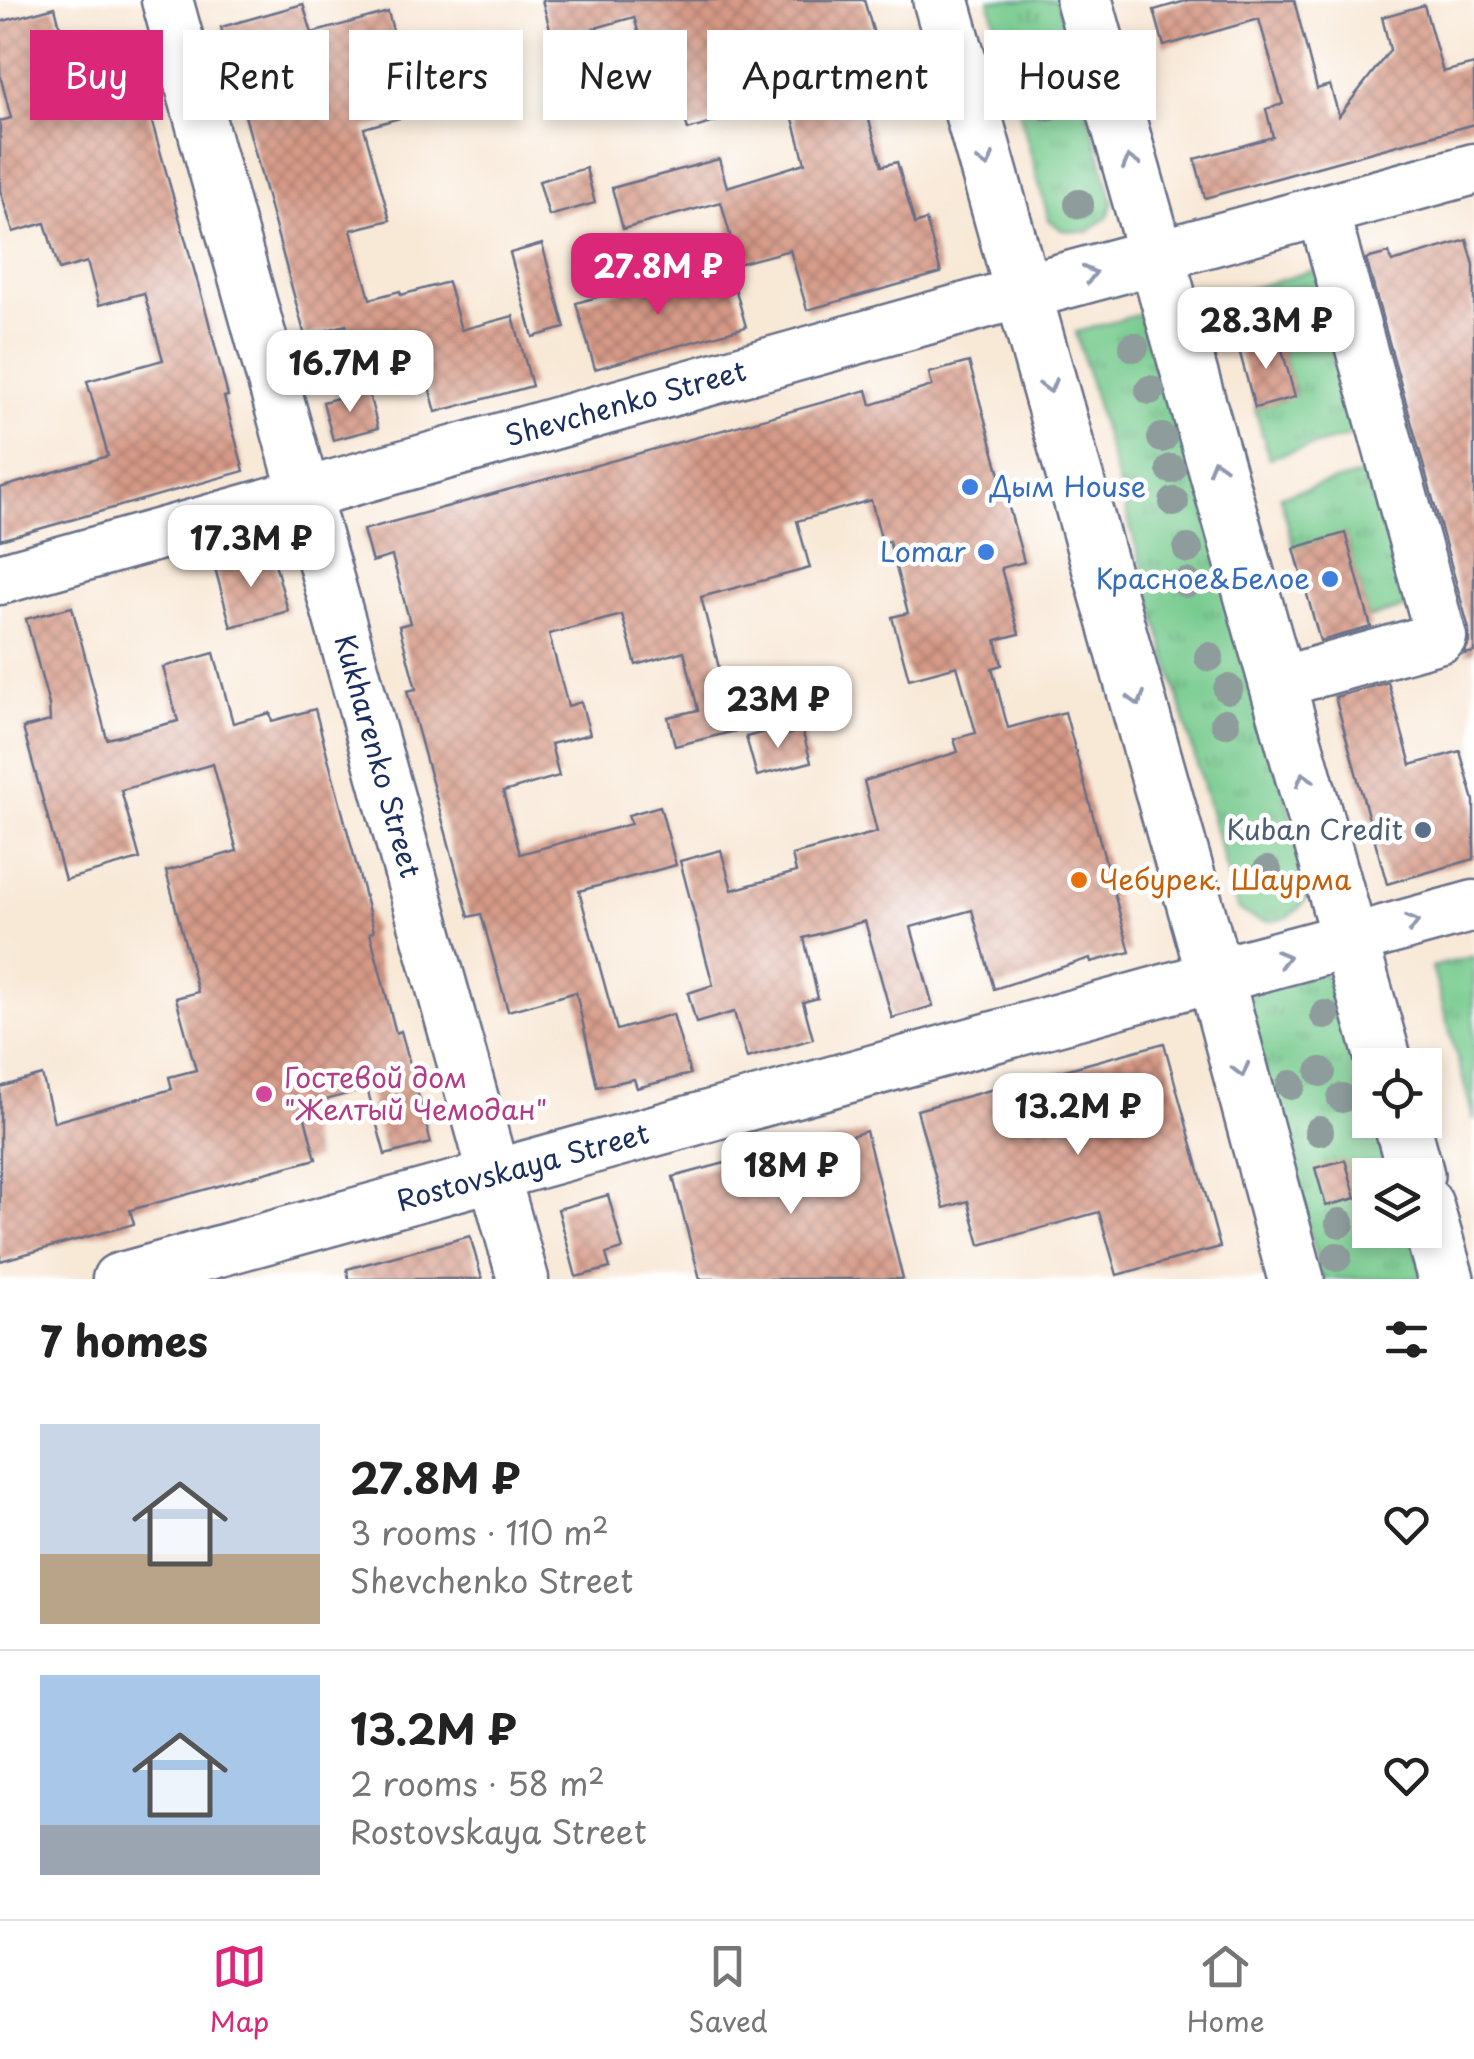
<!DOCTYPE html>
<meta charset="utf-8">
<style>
body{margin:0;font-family:"Playpen Sans",sans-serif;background:#f6f6f6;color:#222;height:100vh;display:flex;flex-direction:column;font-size:38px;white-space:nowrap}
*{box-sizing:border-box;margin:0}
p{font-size:32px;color:#767676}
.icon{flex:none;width:55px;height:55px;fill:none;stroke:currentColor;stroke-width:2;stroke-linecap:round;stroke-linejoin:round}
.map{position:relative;height:1279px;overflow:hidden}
.panel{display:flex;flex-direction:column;background:#fff;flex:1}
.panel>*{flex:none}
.guide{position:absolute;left:30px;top:30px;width:1415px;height:90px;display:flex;gap:20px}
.buttons{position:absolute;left:1352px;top:1048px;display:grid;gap:20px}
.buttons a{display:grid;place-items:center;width:90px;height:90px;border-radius:0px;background:#fff;box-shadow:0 5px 15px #0003;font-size:50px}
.price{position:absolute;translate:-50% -85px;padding:0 22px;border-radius:20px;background:#fff;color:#222;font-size:32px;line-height:65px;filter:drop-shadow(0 2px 5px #0008)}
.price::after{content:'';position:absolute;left:50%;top:60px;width:30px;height:22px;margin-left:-15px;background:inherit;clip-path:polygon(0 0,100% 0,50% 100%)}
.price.selected{background:#db2777;color:#fff}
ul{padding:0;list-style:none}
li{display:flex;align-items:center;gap:30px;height:250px;padding:0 40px}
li+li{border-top:2px solid #e0e0e0}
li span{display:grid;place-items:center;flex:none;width:280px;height:200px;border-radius:0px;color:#555}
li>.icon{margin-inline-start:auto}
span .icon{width:120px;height:120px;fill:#fffc;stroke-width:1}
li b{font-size:42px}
h2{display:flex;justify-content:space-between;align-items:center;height:120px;padding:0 40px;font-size:42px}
.pill{padding:0 35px;border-radius:0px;background:#fff;box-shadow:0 5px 15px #0003;font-size:35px;line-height:90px}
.pill.selected{background:#db2777;color:#fff}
.dock{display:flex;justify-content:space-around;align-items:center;height:140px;border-top:2px solid #e0e0e0;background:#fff;font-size:28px;color:#767676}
.dock a{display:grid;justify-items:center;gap:5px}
.dock .selected{color:#db2777}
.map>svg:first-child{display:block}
</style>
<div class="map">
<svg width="1474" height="1279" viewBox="0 0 1474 1279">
<defs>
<pattern id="grass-tufts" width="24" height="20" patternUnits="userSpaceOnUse" patternTransform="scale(2.5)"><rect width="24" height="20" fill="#77cb8e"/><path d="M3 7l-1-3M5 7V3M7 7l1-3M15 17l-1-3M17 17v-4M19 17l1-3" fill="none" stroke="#61a577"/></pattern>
<pattern id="building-cross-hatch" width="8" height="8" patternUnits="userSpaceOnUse" patternTransform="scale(2.5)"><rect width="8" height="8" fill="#d79a86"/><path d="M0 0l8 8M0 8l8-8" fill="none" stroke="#ae7e71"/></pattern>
</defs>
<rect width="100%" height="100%" fill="#fff"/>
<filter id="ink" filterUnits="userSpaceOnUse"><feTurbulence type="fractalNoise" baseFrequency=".01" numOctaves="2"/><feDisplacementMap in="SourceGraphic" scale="20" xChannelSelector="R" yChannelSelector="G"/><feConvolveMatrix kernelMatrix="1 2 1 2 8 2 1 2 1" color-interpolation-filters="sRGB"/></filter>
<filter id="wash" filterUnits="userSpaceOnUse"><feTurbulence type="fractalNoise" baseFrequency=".0048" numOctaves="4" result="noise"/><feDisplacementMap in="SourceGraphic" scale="40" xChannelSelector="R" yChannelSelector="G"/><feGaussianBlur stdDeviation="2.25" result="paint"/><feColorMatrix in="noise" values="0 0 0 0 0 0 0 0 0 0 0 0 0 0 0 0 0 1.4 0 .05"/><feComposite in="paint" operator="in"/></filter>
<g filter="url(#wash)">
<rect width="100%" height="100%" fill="#f8e8d6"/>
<!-- grass -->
<g fill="url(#grass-tufts)" stroke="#497d76" stroke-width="2.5">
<path d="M989,0H1057L1113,202L1108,216L1088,232L1062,230L1049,220Z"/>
<path d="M1322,268L1367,431L1269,458L1255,408L1295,396L1278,335L1238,346L1224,296Z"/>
<path d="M1151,311L1311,889C1297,923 1266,931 1237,908L1076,332Z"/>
<path d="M1379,469L1416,605L1368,618L1345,534L1294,548L1280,496Z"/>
<path d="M1474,956V1120L1432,967Z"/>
<path d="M1320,973L1339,980L1370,1089V1120H1379L1395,1175H1370V1230H1410L1425,1279H1322L1246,1004L1256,991Z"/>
</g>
<g id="blocks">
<!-- building -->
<g fill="url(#building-cross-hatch)">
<path d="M542,0H864L874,34L847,42L882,166L897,162L915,224L926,220L941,273L807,310L790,250L738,264L721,202L623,229L612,188L719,159L727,187L805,163L788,100L688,130L677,89L656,95L634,17L553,40Z"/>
<path d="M1189,0H1294L1317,89L1330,85L1339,116L1390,50L1382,17L1424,5L1443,72L1474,64V124L1205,198L1195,159L1273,137L1266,109L1283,104L1259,19L1164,46L1154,10Z"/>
<path d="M303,4L312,33L388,12L399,52L462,35L470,65L402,84L411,115L364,128L390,220L351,230L370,299L400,291L401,295L448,282L461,330L513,316L532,386L436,412L415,335L353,352L346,325L305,336L221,27Z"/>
<path d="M55,7L67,55L84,50L86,55L129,42L207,315L228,396L224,397L244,471L0,540V488L108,456L87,381L163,360L144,293L99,305L87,262L59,270L45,223L13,232L0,190V121L11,118L0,75V22Z"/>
<path d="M586,168L595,203L549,216L539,181Z"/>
<path d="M1467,240L1474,265V652L1464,654L1469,643V629L1366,259L1389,253L1392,262Z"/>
<path d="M542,244L565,328L533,337L510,253Z"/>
<path d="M731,273L746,327L595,369L576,303L664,278L667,290Z"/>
<path d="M1278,335L1295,397L1255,408L1238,346Z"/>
<path d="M969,362L1024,562L1001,568L1019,634L996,640L1002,665L992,668L1008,728L1065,712L1130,952L1091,962L1090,958L994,989L972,910L911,927L933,1006L892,1018L865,921L804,938L818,998L803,1002L813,1039L747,1058L734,1012L696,1023L688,993L713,985L680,861L721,850L732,890L796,872L792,855L877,832L864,781L958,752L954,739L976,733L957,666L909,679L892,617L908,613L889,541L882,542L871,500L797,521L810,568L701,597L735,731L675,746L668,717L698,710L684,651L636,665L622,615L549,634L568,706L581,702L590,734L551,744L559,776L503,792L520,854L631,824L628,815L660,806L676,865L579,891L617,1030L673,1014L690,1074L637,1088L634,1079L597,1087L576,992L508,1011L481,914L469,917L407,691L416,689L399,626L410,623L392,556L372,562L363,530L867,390L871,405L932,386L929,373Z"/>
<path d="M368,390L378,428L333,440L323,402Z"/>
<path d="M1345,533L1371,627L1320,641L1294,548Z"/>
<path d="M272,552L288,611L231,627L215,568Z"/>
<path d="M72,607L107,739L178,721L163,667L214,653L233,723L270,713L272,721L315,709L374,931L370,933L396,1033L401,1031L431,1143L385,1155L367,1088L302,1107L316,1159L130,1210L134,1224L0,1261V1087L42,1075L54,1122L172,1089L169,1077L196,1070L176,998L198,992L166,871L237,851L213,764L121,790L140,859L65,880L23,728L50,721L49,705L26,619Z"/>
<path d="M1388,682L1411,765L1460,751L1474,801V859L1387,884L1335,697Z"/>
<path d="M785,727L787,735L802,730L811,762L757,776L746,737Z"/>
<path d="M1164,1043L1220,1247L1117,1275L1099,1212L980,1245L968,1201L944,1208L917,1110Z"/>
<path d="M866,1131L903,1279H700L673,1177L751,1156L754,1167Z"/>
<path d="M1345,1160L1356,1198L1326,1206L1315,1168Z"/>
<path d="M608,1195L623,1249L606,1254L610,1268L576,1277L558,1209Z"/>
<path d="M470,1236L482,1279H349L347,1269Z"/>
</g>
</g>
</g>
<g filter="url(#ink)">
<use href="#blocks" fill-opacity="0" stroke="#687088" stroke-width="2.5"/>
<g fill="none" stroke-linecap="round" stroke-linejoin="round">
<defs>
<g id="minor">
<path id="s1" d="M167,0L523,1279"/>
<path d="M1156,256L1474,169"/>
<path id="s2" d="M0,579L1023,292"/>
<path d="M1277,683L1441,637L1323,211"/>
<path d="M1350,940L1474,906"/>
<path id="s3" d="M118,1279L1215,976"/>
</g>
<g id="major">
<path d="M941,0L1215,976L1296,1279"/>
<path d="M1084,0L1385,1065"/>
<path d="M1023,292L1156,256"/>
<path d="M1215,976L1350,940"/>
<path d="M1401,1120L1416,1175"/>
<path d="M1425,1205L1446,1279"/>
</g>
</defs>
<!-- minor casing -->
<use href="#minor" stroke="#687088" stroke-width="55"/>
<!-- major casing -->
<use href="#major" stroke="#687088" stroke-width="60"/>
<!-- minor -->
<use href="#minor" stroke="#fff" stroke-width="50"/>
<!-- major -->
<use href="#major" stroke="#fff" stroke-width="55"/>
</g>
<!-- trees -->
<g fill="#8e9c9c">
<circle cx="1032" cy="45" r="15"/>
<circle cx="1049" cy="107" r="15"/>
<circle cx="1079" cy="204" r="15"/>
<circle cx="1134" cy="347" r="15"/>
<circle cx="1150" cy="390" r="15"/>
<circle cx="1162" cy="438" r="15"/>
<circle cx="1171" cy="469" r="15"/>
<circle cx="1174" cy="502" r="15"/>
<circle cx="1188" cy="549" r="15"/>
<circle cx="1187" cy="583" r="15"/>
<circle cx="1209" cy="657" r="15"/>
<circle cx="1228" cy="689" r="15"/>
<circle cx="1225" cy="723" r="15"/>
<circle cx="1267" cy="871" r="15"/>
<circle cx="1325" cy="1015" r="15"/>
<circle cx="1321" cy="1072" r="15"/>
<circle cx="1291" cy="1085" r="15"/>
<circle cx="1342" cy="1098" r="15"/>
<circle cx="1319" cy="1131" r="15"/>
<circle cx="1340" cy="1223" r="15"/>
<circle cx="1337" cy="1257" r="15"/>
</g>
<!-- one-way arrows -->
<defs><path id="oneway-chevron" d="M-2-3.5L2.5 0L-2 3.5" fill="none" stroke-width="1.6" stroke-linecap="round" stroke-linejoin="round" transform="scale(2.5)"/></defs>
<g stroke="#8d97ae">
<use href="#oneway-chevron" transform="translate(986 161) rotate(74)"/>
<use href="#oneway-chevron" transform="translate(1130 162) rotate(-106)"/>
<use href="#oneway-chevron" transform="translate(1090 274) rotate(-15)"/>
<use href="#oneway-chevron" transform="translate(1049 386) rotate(74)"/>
<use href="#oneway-chevron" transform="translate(1216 466) rotate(-106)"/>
<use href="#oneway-chevron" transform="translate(1137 699) rotate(74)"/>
<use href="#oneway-chevron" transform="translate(1304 779) rotate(-106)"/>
<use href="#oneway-chevron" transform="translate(1412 923) rotate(-15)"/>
<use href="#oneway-chevron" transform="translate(1283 958) rotate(-15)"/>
<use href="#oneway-chevron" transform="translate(1241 1070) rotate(75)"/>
</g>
</g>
<!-- markers -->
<g fill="#3f7fe0" stroke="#fff" stroke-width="4">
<circle cx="970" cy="487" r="10"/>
<circle cx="986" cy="552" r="10"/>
<circle cx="1330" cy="579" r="10"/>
</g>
<circle fill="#5c6f8a" stroke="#fff" stroke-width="4" cx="1423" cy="830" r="10"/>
<circle fill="#e8710a" stroke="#fff" stroke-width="4" cx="1079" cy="880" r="10"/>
<circle fill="#d1479c" stroke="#fff" stroke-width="4" cx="264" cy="1094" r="10"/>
<g text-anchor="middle" stroke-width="9" stroke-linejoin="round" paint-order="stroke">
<!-- street labels -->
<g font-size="28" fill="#1b2f5e" stroke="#fff">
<text dy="10" stroke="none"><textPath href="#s2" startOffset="650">Shevchenko Street</textPath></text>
<text dy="10" stroke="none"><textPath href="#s1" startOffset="785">Kukharenko Street</textPath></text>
<text dy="10" stroke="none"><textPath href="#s3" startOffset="420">Rostovskaya Street</textPath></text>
</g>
<!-- shop labels -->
<g font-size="28" fill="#366cbe" stroke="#fff" text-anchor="end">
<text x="990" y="497" text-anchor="start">Дым House</text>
<text x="966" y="562">Lomar</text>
<text x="1310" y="589">Красное&amp;Белое</text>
</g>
<!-- service labels -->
<g font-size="28" fill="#4e5e75" stroke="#fff" text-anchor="end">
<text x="1403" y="840">Kuban Credit</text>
</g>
<!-- food labels -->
<g font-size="28" fill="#c56008" stroke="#fff" text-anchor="start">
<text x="1099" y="890">Чебурек. Шаурма</text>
</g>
<!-- hotel labels -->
<g font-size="28" fill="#b23c85" stroke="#fff" text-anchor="start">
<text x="284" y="1088">Гостевой дом<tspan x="284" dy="32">"Желтый Чемодан"</tspan></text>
</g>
</g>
</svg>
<div class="buttons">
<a><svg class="icon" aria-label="locate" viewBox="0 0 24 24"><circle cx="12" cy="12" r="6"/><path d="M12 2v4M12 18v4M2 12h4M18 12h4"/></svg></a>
<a><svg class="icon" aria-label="layers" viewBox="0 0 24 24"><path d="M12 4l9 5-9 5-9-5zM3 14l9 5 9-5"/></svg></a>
</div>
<b class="price selected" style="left:658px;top:318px">27.8M ₽</b>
<b class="price" style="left:1266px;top:372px">28.3M ₽</b>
<b class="price" style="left:350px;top:415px">16.7M ₽</b>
<b class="price" style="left:251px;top:590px">17.3M ₽</b>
<b class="price" style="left:778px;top:751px">23M ₽</b>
<b class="price" style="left:1078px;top:1158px">13.2M ₽</b>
<b class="price" style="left:791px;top:1217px">18M ₽</b>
<div class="guide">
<a class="pill selected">Buy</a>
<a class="pill">Rent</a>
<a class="pill">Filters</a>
<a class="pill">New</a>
<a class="pill">Apartment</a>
<a class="pill">House</a>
</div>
</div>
<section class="panel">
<h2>7 homes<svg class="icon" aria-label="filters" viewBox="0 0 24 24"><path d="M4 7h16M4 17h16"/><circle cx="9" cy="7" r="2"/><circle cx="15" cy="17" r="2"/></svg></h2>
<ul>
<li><span style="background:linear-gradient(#c9d6e8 65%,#b9a48a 0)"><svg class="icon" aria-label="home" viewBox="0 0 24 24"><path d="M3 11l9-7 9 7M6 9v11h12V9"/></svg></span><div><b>27.8M ₽</b><p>3 rooms · 110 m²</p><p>Shevchenko Street</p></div><svg class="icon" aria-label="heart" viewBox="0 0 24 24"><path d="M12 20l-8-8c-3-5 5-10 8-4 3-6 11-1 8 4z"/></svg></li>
<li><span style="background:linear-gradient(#a9c7e8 75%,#9aa5b1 0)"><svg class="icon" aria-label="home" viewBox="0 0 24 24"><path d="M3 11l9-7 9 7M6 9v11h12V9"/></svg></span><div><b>13.2M ₽</b><p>2 rooms · 58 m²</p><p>Rostovskaya Street</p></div><svg class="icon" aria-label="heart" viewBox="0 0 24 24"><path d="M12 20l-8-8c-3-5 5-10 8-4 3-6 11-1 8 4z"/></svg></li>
</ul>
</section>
<nav class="dock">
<a class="selected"><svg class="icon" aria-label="map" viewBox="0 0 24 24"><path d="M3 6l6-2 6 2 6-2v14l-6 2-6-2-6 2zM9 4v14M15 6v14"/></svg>Map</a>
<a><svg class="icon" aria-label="saved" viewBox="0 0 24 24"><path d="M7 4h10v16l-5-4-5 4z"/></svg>Saved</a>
<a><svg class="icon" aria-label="home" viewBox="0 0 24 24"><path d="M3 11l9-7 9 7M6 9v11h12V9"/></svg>Home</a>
</nav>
